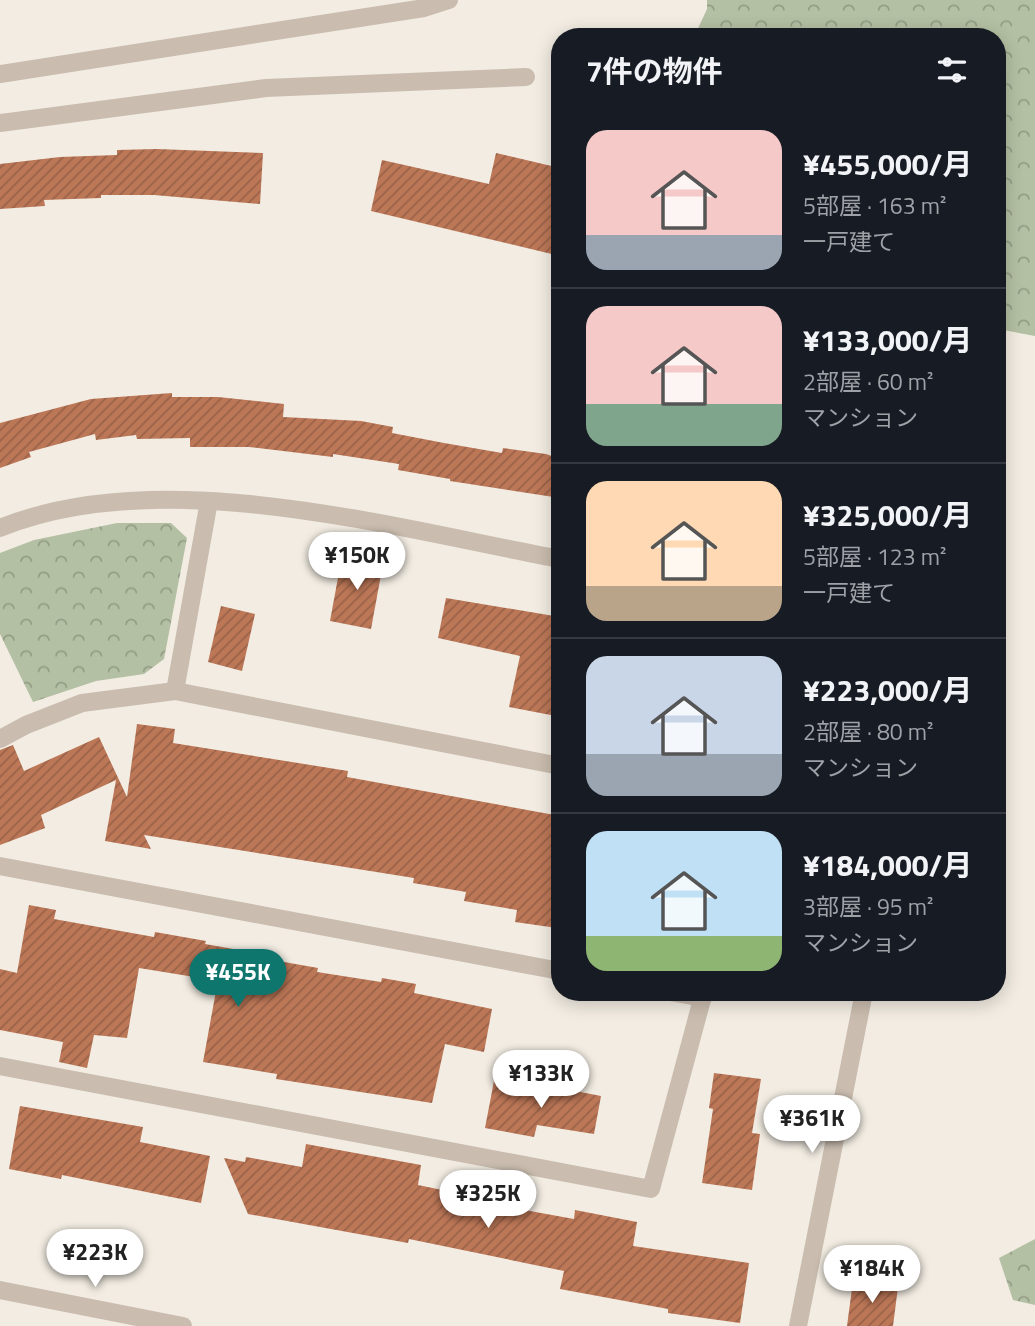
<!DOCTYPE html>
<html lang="ja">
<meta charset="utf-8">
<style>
body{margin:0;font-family:"Titillium Web","Noto Sans JP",sans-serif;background:#20242c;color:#f1f3f6;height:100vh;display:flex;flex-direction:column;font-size:26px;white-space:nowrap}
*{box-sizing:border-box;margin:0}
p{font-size:23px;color:#9ea1a6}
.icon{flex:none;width:38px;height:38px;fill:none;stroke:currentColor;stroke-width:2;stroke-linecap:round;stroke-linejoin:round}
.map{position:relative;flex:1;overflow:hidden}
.drawer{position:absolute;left:551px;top:28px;width:455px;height:973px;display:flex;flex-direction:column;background:#171b24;border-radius:28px;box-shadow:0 4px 18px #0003}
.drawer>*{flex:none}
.price{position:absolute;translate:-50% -60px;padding:0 16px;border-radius:24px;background:#fff;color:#222;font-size:23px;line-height:46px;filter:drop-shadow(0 2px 4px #0008)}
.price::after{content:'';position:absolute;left:50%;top:42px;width:21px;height:16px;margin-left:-10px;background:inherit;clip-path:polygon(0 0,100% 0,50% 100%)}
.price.on{background:#0f766e;color:#fff}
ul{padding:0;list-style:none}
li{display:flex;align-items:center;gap:21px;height:175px;padding:0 35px}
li+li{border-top:2px solid #363941}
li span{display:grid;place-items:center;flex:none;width:196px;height:140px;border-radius:21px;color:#555}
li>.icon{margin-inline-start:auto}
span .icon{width:84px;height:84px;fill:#fffc;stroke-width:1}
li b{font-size:30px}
h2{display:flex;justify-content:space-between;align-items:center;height:84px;padding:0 35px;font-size:30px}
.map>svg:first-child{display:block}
</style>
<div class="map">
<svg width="1035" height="1326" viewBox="0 0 1035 1326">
<defs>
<pattern id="forest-crowns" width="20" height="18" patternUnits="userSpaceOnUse" patternTransform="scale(1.75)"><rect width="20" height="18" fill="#b4c0a3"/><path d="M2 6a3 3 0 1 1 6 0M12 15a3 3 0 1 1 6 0" fill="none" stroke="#939d85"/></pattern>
<pattern id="building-hatch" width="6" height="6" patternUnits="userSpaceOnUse" patternTransform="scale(1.75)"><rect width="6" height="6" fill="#bc7757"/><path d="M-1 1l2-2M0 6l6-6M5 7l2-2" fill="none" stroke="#9a6248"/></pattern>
</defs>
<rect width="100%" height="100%" fill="#f2ece2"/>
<!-- forest -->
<g fill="url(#forest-crowns)">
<path d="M707,0H1035V336L998,329V37H694L707,9Z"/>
<path d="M117,523H171L187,538L164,659L144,674L96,681L33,702L0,634V553L34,540Z"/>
<path d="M1035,1239V1305L1013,1300L999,1258Z"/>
</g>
<!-- building -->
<g fill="url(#building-hatch)">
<path d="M157,149L263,153L260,204L154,195H101V198L44,200L45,206L0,209V164L60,157L117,155V150Z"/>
<path d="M496,153L560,168V256L371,211L382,160L489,184Z"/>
<path d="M172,393V397H218L284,404L283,417L361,421L393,427L392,433L444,443L502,453L503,448L546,454L560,459V498L450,481V479L398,470L399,464L333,454V457L249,447H190V438L137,439L136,435L96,440L95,434L29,452L31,457L0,468V423L91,399Z"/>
<path d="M342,556L383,564L371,629L330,621Z"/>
<path d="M446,598L560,617V695L556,716L509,707L520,656L438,638Z"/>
<path d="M221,606L255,614L242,671L208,662Z"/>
<path d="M137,724L175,729L173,743L348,771L347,777L560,816V910L557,928L515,922L517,910L464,901L466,892L413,883L414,878L144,835L151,849L105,841L116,780L41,815L45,828L0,845V750L13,745L24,771L99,737L127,797Z"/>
<path d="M29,905L56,910L54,919L154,937L155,932L206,941L205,944L268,955L267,959L318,968L317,972L381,982L382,978L416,984L414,993L492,1009L484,1052L445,1044L432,1103L276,1079L277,1074L203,1062L216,991L206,990L207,979L139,968L127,1038L94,1035L87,1068L59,1062L63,1042L0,1030V969L17,973Z"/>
<path d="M714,1073L761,1079L752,1133L760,1134L752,1190L702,1183L713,1109L709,1108Z"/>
<path d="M494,1081L559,1094L560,1088L601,1096L594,1134L537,1125L534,1137L485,1128Z"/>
<path d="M20,1106L143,1127L140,1142L210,1156L201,1203L62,1175L61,1179L9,1169Z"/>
<path d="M306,1144L421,1165L418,1185L471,1196L470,1200L574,1219L575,1210L637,1222L633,1246L749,1263L740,1323L668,1313V1309L560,1289L564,1271L409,1239L408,1243L248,1214L224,1158L245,1162L246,1157L302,1167Z"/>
<path d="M853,1281L898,1287L893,1326H847Z"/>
</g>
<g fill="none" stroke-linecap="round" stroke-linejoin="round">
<!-- minor -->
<g stroke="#cabdaf" stroke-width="18">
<path d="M0,74L424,8L449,0"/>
<path d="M0,123L266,88L526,77"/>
<path d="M0,528C162,462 393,528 560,559"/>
<path d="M175,691L209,501"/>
<path d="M0,739L26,725L82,703L175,691L560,766"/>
<path d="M0,866L560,971"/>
<path d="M670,992L703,998"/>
<path d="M0,1066L651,1189L704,992"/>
<path d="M0,1290L183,1326"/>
<path d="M798,1326L864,992"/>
</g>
</g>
</svg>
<b class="price" style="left:357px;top:592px">¥150K</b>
<b class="price on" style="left:238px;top:1009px">¥455K</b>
<b class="price" style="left:541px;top:1110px">¥133K</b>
<b class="price" style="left:812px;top:1155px">¥361K</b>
<b class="price" style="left:488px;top:1230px">¥325K</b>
<b class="price" style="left:95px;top:1289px">¥223K</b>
<b class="price" style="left:872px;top:1305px">¥184K</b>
<section class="drawer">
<h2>7件の物件<svg class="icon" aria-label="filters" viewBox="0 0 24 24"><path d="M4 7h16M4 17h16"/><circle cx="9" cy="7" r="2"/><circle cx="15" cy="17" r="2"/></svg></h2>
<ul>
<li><span style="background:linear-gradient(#f6c9c9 75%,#9aa5b1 0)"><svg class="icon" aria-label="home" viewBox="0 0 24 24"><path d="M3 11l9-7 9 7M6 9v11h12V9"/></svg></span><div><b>¥455,000/月</b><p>5部屋 · 163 m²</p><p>一戸建て</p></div></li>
<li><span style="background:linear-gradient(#f6c9c9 70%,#7fa58c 0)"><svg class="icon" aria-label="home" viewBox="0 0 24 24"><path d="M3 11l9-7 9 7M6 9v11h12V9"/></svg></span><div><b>¥133,000/月</b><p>2部屋 · 60 m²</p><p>マンション</p></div></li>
<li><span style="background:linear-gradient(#ffd9b3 75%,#b9a48a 0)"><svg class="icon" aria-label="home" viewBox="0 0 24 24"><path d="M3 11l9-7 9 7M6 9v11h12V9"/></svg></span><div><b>¥325,000/月</b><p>5部屋 · 123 m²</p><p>一戸建て</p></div></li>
<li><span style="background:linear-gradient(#c9d6e8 70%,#9aa5b1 0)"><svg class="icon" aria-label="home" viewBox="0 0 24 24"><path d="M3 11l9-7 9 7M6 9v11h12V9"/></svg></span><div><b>¥223,000/月</b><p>2部屋 · 80 m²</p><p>マンション</p></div></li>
<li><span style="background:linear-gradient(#bfe0f5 75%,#8fb573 0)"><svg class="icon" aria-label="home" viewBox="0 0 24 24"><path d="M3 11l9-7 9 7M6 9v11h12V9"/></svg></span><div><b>¥184,000/月</b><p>3部屋 · 95 m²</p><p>マンション</p></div></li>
</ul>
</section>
</div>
